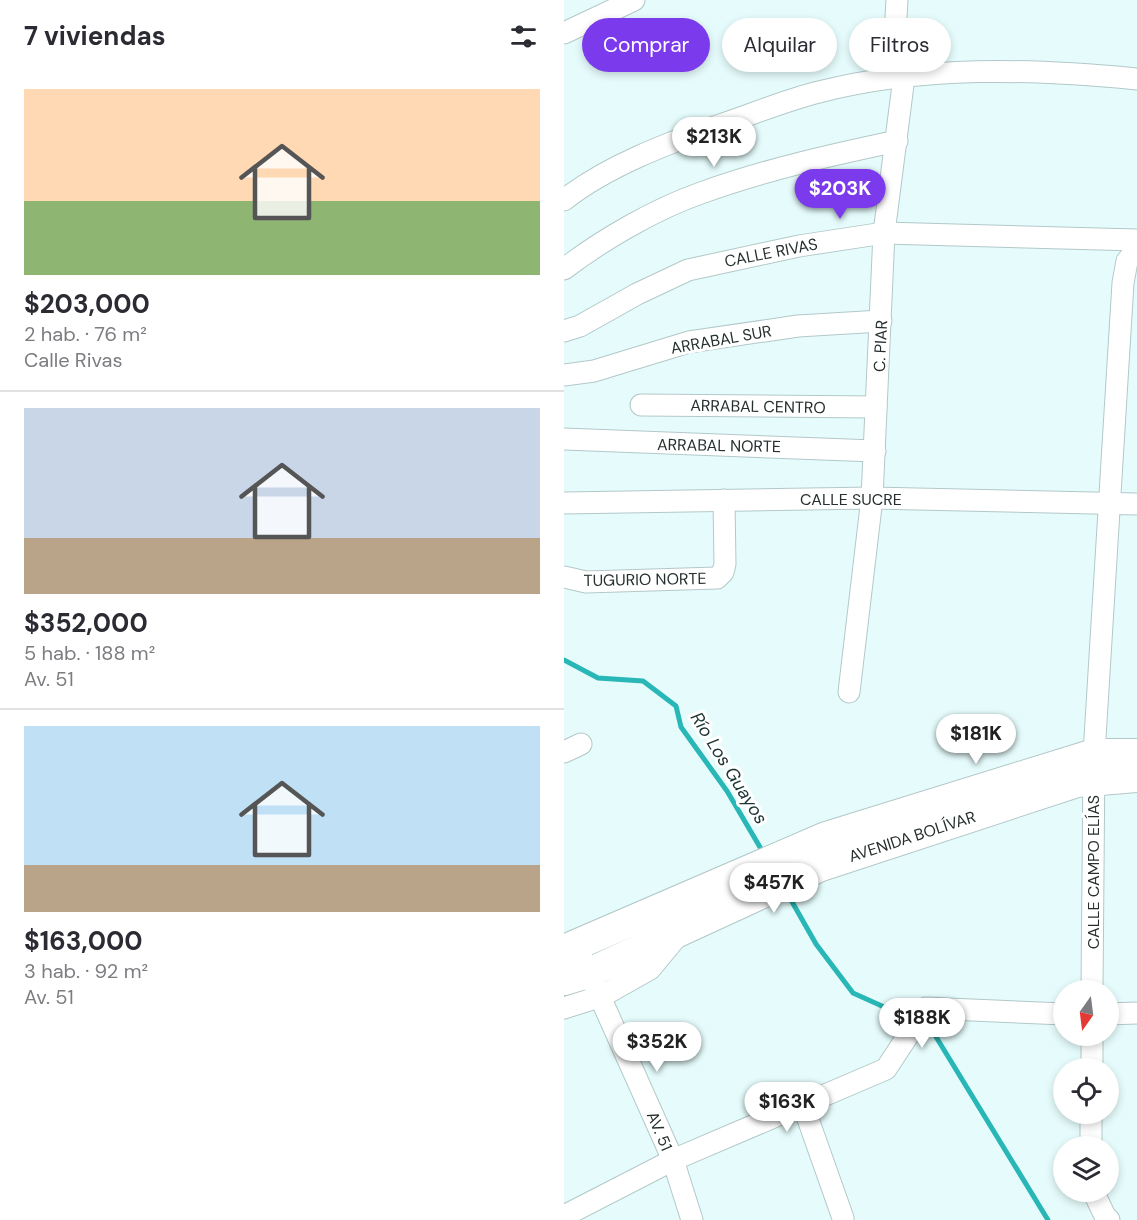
<!DOCTYPE html>
<html lang="es">
<meta charset="utf-8">
<style>
body{margin:0;font-family:"DM Sans",sans-serif;background:#f7f7f7;color:#2b2b33;height:100vh;display:flex;flex-direction:column;font-size:22px;white-space:nowrap}
*{box-sizing:border-box;margin:0}
p{font-size:20px;color:#7c7c81}
.icon{flex:none;width:33px;height:33px;fill:none;stroke:currentColor;stroke-width:2;stroke-linecap:round;stroke-linejoin:round}
.map{position:relative;flex:1;overflow:hidden}
.drawer{display:flex;flex-direction:column;background:#fff;width:564px}
.drawer>*{flex:none}
.hud{position:absolute;left:18px;top:18px;width:465px;height:54px;display:flex;gap:12px}
.needle{width:39px;rotate:194deg}
.buttons{position:absolute;left:489px;top:980px;display:grid;gap:12px}
.buttons a{display:grid;place-items:center;width:66px;height:66px;border-radius:50%;background:#fff;box-shadow:0 3px 9px #0003;font-size:30px}
.price{position:absolute;translate:-50% -51px;padding:0 14px;border-radius:21px;background:#fff;color:#222;font-size:20px;line-height:39px;filter:drop-shadow(0 2px 3px #0008)}
.price::after{content:'';position:absolute;left:50%;top:36px;width:18px;height:14px;margin-left:-9px;background:inherit;clip-path:polygon(0 0,100% 0,50% 100%)}
.price.current{background:#7c3aed;color:#fff}
ul{padding:0;list-style:none}
li{display:grid;align-content:center;gap:12px;height:318px;padding:0 24px}
li+li{border-top:2px solid #e1e1e2}
li span{display:grid;place-items:center;height:186px;border-radius:0px;color:#555}
li>.icon{margin-inline-start:auto}
span .icon{width:108px;height:108px;fill:#fffc;stroke-width:1}
li b{font-size:26px}
h2{display:flex;justify-content:space-between;align-items:center;height:72px;padding:0 24px;font-size:26px}
.chip{padding:0 21px;border-radius:27px;background:#fff;box-shadow:0 3px 9px #0003;font-size:21px;line-height:54px}
.chip.current{background:#7c3aed;color:#fff}
main{display:flex;flex:1;min-height:0}
.map>svg:first-child{display:block}
</style>
<main>
<section class="drawer">
<h2>7 viviendas<svg class="icon" aria-label="filters" viewBox="0 0 24 24"><path d="M4 7h16M4 17h16"/><circle cx="9" cy="7" r="2"/><circle cx="15" cy="17" r="2"/></svg></h2>
<ul>
<li><span style="background:linear-gradient(#ffd9b3 60%,#8fb573 0)"><svg class="icon" aria-label="home" viewBox="0 0 24 24"><path d="M3 11l9-7 9 7M6 9v11h12V9"/></svg></span><div><b>$203,000</b><p>2 hab. · 76 m²</p><p>Calle Rivas</p></div></li>
<li><span style="background:linear-gradient(#c9d6e8 70%,#b9a48a 0)"><svg class="icon" aria-label="home" viewBox="0 0 24 24"><path d="M3 11l9-7 9 7M6 9v11h12V9"/></svg></span><div><b>$352,000</b><p>5 hab. · 188 m²</p><p>Av. 51</p></div></li>
<li><span style="background:linear-gradient(#bfe0f5 75%,#b9a48a 0)"><svg class="icon" aria-label="home" viewBox="0 0 24 24"><path d="M3 11l9-7 9 7M6 9v11h12V9"/></svg></span><div><b>$163,000</b><p>3 hab. · 92 m²</p><p>Av. 51</p></div></li>
</ul>
</section>
<div class="map">
<svg width="573" height="1220" viewBox="0 0 573 1220">
<rect width="100%" height="100%" fill="#e6fcfc"/>
<g fill="none" stroke-linecap="round" stroke-linejoin="round">
<!-- stream -->
<g stroke="#29b6b6" stroke-width="5">
<path d="M0,660L34,678L79,681L112,706L117,727L163,791L200,854"/>
<path d="M223,893L252,944L289,993L349,1020"/>
<path d="M357,1023L366,1027L484,1220"/>
</g>
<defs>
<g id="street">
<path d="M0,33L70,0"/>
<path d="M0,200C43,166 104,143 156,125C189,114 222,100 255,92C360,65 467,69 573,79"/>
<path d="M0,269C38,240 91,209 137,193C200,170 267,155 333,141"/>
<path d="M0,331L16,326L73,294L124,270L235,246L320,233L573,240"/>
<path d="M0,375L30,371L125,342L234,326L317,321"/>
<path d="M77,405L312,407"/>
<path d="M0,439L311,451"/>
<path d="M0,503L308,498L573,504"/>
<path d="M0,577L22,582L153,578L159,572L161,564L160,500"/>
<path d="M285,692L308,498L320,233L340,77L332,17L333,0"/>
<path d="M0,752L17,744"/>
<path d="M20,961L109,1160L128,1220"/>
<path d="M528,990L530,754L559,283L563,261L573,249"/>
<path d="M0,1008L38,996L86,969L115,934"/>
<path d="M544,1014L573,1013"/>
<path d="M528,1068V1035"/>
<path d="M239,1105L279,1218"/>
<path d="M527,1146V1113"/>
<path d="M529,1191L541,1216L545,1220"/>
<path d="M0,1216L109,1160L322,1069L362,1008L500,1014"/>
</g>
<g id="secondary">
<path d="M0,950L262,837L530,754H573"/>
<path d="M0,980L27,972L257,866L513,782L573,777"/>
</g>
</defs>
<!-- street casing -->
<use href="#street" stroke="#b3c8c8" stroke-width="23"/>
<!-- secondary casing -->
<use href="#secondary" stroke="#b3c8c8" stroke-width="32"/>
<!-- street -->
<use href="#street" stroke="#fff" stroke-width="21"/>
<!-- secondary -->
<use href="#secondary" stroke="#fff" stroke-width="30"/>
</g>
<g text-anchor="middle" stroke-width="6" stroke-linejoin="round" paint-order="stroke">
<!-- street labels -->
<g font-size="16" fill="#262e2e" stroke="#fff">
<text transform="translate(207 252) rotate(-11)" y="6">CALLE RIVAS</text>
<text transform="translate(157 339) rotate(-10)" y="6">ARRABAL SUR</text>
<text transform="translate(316 346) rotate(-87)" y="6">C. PIAR</text>
<text transform="translate(194 406) rotate(1)" y="6">ARRABAL CENTRO</text>
<text transform="translate(155 445) rotate(1)" y="6">ARRABAL NORTE</text>
<text x="287" y="505">CALLE SUCRE</text>
<text transform="translate(81 579) rotate(-1)" y="6">TUGURIO NORTE</text>
<text transform="translate(348 836) rotate(-18)" y="6">AVENIDA BOLÍVAR</text>
<text transform="translate(529 872) rotate(-90)" y="6">CALLE CAMPO ELÍAS</text>
<text transform="translate(96 1131) rotate(67)" y="6">AV. 51</text>
</g>
<!-- water labels -->
<g font-size="18" font-style="italic" fill="#1d3434" stroke="#fff">
<text transform="translate(165 768) rotate(58)" y="6">Río Los Guayos</text>
</g>
</g>
</svg>
<div class="buttons">
<a><svg class="needle" viewBox="-14 -14 28 28"><path d="M0-13l5 13h-10z" fill="#e53935"/><path d="M0 13l5-13h-10z" fill="#7c7c81"/></svg></a>
<a><svg class="icon" aria-label="locate" viewBox="0 0 24 24"><circle cx="12" cy="12" r="6"/><path d="M12 2v4M12 18v4M2 12h4M18 12h4"/></svg></a>
<a><svg class="icon" aria-label="layers" viewBox="0 0 24 24"><path d="M12 4l9 5-9 5-9-5zM3 14l9 5 9-5"/></svg></a>
</div>
<b class="price" style="left:150px;top:168px">$213K</b>
<b class="price current" style="left:276px;top:220px">$203K</b>
<b class="price" style="left:412px;top:765px">$181K</b>
<b class="price" style="left:210px;top:914px">$457K</b>
<b class="price" style="left:358px;top:1049px">$188K</b>
<b class="price" style="left:93px;top:1073px">$352K</b>
<b class="price" style="left:223px;top:1133px">$163K</b>
<div class="hud">
<a class="chip current">Comprar</a>
<a class="chip">Alquilar</a>
<a class="chip">Filtros</a>
</div>
</div>
</main>
